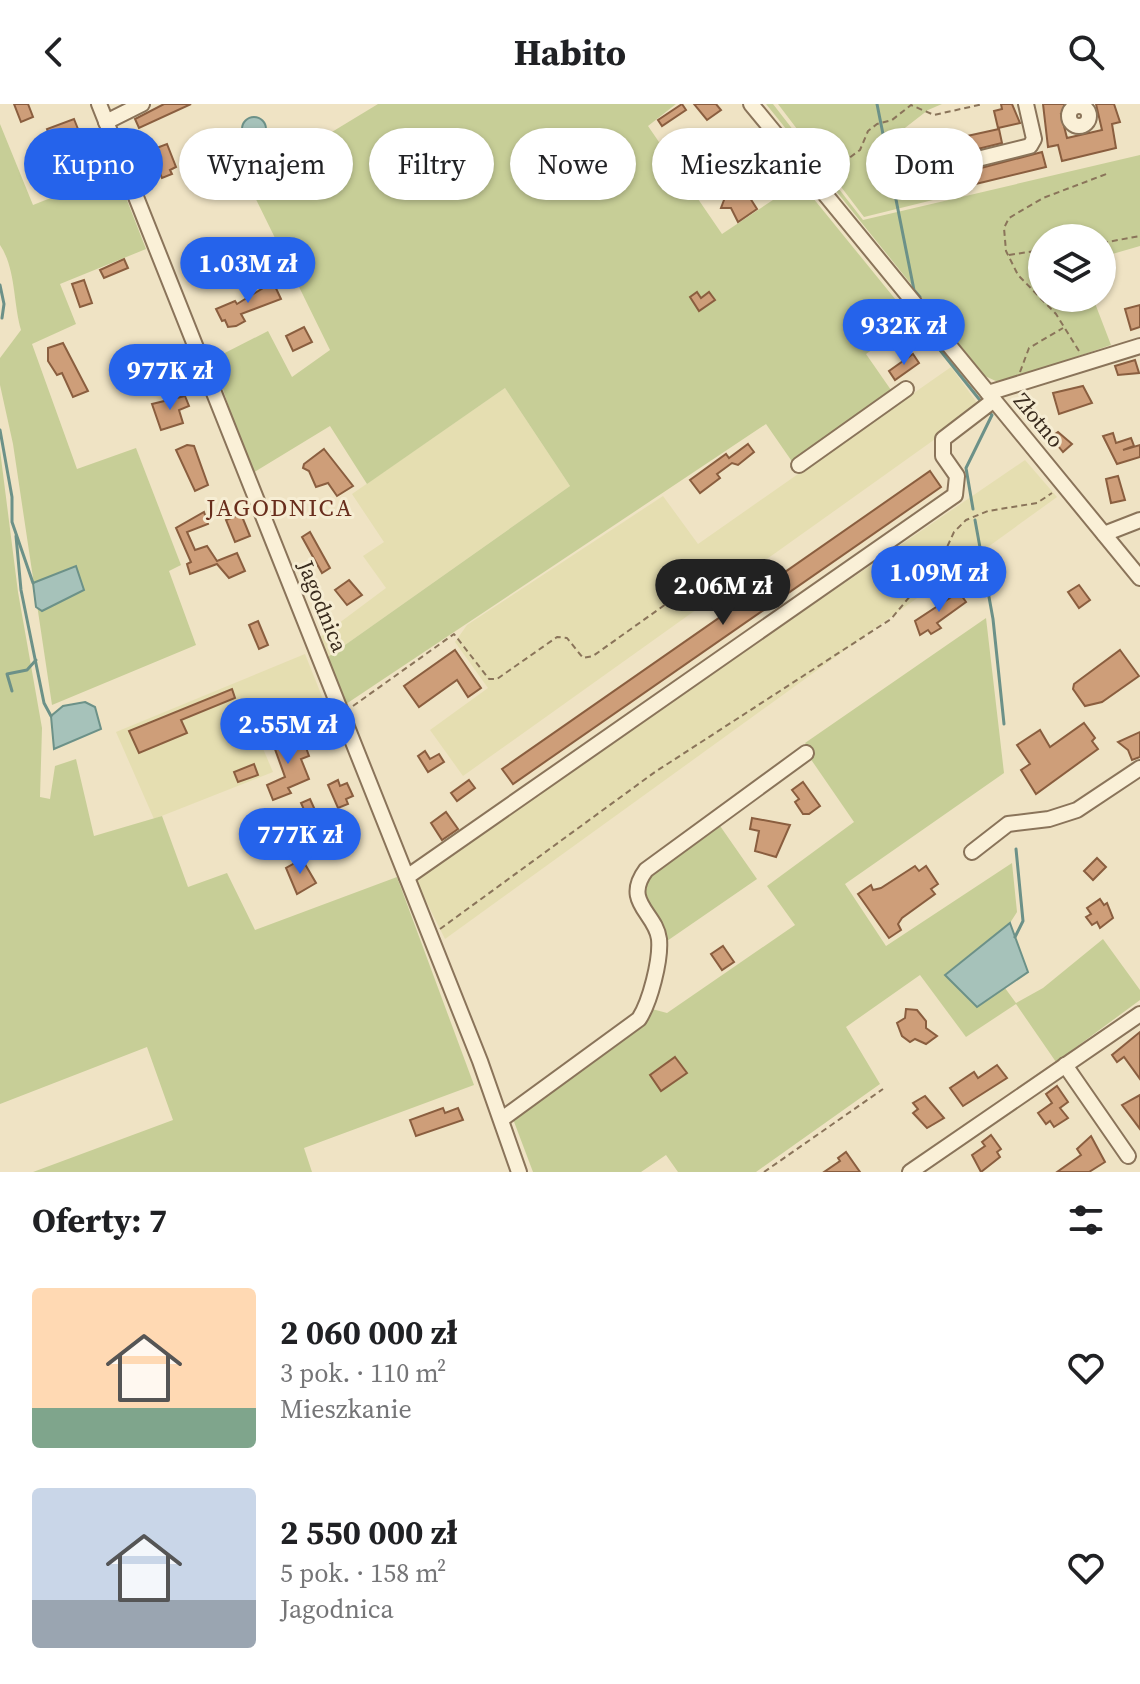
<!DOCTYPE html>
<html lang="pl">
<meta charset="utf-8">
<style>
body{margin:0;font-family:"Source Serif 4",serif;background:#f6f6f6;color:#202124;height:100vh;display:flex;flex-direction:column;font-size:30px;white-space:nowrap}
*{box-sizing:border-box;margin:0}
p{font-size:26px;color:#757577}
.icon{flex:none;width:44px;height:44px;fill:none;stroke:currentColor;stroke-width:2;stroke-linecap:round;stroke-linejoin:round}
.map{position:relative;height:1068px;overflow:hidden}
.side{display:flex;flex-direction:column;background:#fff;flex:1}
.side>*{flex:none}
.guide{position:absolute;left:24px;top:24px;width:1092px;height:72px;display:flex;gap:16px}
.tools{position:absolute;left:1028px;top:120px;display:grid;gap:16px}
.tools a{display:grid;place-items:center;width:88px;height:88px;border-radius:50%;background:#fff;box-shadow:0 2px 6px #0004;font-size:40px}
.price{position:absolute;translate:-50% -68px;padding:0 18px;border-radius:28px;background:#2563eb;color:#fff;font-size:26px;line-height:52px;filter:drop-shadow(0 2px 4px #0008)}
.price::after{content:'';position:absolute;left:50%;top:48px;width:24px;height:18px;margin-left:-12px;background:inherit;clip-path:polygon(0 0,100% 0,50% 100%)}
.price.active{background:#222;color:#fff}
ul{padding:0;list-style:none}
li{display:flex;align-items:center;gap:24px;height:200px;padding:0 32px}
li span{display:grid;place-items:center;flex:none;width:224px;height:160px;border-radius:8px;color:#555}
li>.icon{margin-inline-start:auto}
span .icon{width:96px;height:96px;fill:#fffc;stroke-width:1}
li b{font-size:34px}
h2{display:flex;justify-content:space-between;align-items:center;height:96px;padding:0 32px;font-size:34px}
.tag{padding:0 28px;border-radius:36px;background:#fff;box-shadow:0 2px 6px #0004;font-size:28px;line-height:72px}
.tag.active{background:#2563eb;color:#fff}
header{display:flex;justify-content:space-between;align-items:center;height:104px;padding:0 32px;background:#fff;font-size:36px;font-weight:700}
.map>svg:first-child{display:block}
</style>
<header><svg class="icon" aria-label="back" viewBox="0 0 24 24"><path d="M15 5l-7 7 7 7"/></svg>Habito<svg class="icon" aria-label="search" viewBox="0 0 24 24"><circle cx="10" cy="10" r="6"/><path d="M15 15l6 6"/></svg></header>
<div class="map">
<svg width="1140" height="1068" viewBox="0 0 1140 1068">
<rect width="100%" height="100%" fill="#efe3c4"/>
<!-- farmland -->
<g fill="#e5deb1">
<path d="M951,263L980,303L463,672L430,626L488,584L455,538L467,521L663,392L698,440Z"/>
<path d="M505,284L570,382L328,553L319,534L386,484L363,452L384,438L352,390Z"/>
<path d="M1025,356L1057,393L445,835L414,773Z"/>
<path d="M305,550L327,605L258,633L273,668L154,715L116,628Z"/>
</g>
<!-- green -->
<g fill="#c7ce97">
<path d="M378,0H676L648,22L722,130L800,78L913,217L866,250L900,299L800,369L766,320L346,600L328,553L570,382L505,284L367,380L330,322L251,370L213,255L268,227L292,273L330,246L248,79Z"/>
<path d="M766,0H773L863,116L1140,51V142L1102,153V134H1042V194H1093L1111,241L1000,279L985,272Z"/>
<path d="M778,0H942L928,6L892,34L933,96L864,113Z"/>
<path d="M0,20L33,101L116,68L146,145L60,180L76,220L32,240L77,365L136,344L181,461L169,467L196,541L52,601L13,340L0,281V254L21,226C13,198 16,165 0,141Z"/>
<path d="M0,346L18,488L42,624L40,693L50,695L55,662L76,655L94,732L162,712L188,783L227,769L255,826L397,773L474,981L304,1044L312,1068H33L173,1016L147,943L0,1000Z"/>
<path d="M986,514L1004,669L845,780L886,842L1012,759L1017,808L1010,819L945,870L977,902L1005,884L1016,899L1043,884L1103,835L1140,886V896L1056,958L1016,900L966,933L920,871L846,923L880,980L756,1068H678L666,1051L641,1068H533L513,1015L644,919L652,905L667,909L795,821L767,782L854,718L810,654L814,651L805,639Z"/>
<path d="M718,719L757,775L667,837C659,823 646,807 643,791C639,766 699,733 718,719Z"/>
</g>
<!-- water -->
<g fill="#a6c2ba" stroke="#6c9188" stroke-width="2">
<circle cx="254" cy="25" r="12"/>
<path d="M76,462L84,486L42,507L36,503L33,479Z"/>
<path d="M85,598L95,603L101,625L54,645L51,612L63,602Z"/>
<path d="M1010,819L1028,868L977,903L945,871Z"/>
</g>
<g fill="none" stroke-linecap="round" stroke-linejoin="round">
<!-- stream -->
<g stroke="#6c9188" stroke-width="3">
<path d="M877,0L914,186L920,193"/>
<path d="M0,181L4,200L2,214"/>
<path d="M908,206L983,300"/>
<path d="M0,326L12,393V418L33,479"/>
<path d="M973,405L966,364L992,311L987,306"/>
<path d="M975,416L993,515L1004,620"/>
<path d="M16,432L21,486L44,599L51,612"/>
<path d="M12,587L7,570L27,566L36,556"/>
<path d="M1015,833L1023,817L1016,745"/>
</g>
</g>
<!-- building -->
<g fill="#ce9e79" stroke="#8a5e3f" stroke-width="2">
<path d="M14,0H28L33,13L21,18Z"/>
<path d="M164,0H191L139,24L135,15Z"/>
<path d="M682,0L686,6L662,22L658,16Z"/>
<path d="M694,0H716L721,6L707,16Z"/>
<path d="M1001,0H1012L1020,19L998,24L994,7L1002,5Z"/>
<path d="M1043,0H1064L1066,9L1061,10L1067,34L1102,26L1096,0H1114L1120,18L1112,20L1116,44L1062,57L1058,41L1048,43Z"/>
<path d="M74,15L78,25L65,29L70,44L56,49L47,25Z"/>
<path d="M999,25L1002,39L933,56L930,43L944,40V37Z"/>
<path d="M93,40L103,64L89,70L79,46Z"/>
<path d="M167,40L176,63L170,66L172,70L162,74L151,46Z"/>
<path d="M1042,48L1046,63L955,85L954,80L949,81L947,73Z"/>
<path d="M727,58L757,105L738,118L731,104H721L724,96L718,88L709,84L717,75L712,68Z"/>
<path d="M124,155L128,164L104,174L100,166Z"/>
<path d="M84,176L92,199L80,203L72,180Z"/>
<path d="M273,178L281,195L241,210L245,217L236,222L228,223L225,216L222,217L216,205L235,197L237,200Z"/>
<path d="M697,188L701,194L709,188L715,196L699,207L690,193Z"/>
<path d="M1140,201V223L1131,226L1125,205Z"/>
<path d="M304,223L312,238L293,247L286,232Z"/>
<path d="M63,239L88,287L73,293L62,269L57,271L48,257V244Z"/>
<path d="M913,250L919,259L895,276L889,267Z"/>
<path d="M1135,256L1139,269L1118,271L1115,262Z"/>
<path d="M1083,282L1092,299L1059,310L1053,289Z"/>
<path d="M185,292L189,302L179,306L183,319L161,326L152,300Z"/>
<path d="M1058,328L1072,340L1063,348L1051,333Z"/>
<path d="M1113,329L1116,339L1131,334L1134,342L1123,346L1140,341V353L1117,360L1103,332Z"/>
<path d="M748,340L754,348L738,361L732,359L717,370L720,374L700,389L690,376L726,350L729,354Z"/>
<path d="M187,341L194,342L208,381L195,387L176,346Z"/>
<path d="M324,345L353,382L337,392L328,379L316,383L309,367L303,364L304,360Z"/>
<path d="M930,367L941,383L513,680L502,665Z"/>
<path d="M1118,372L1125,396L1111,399L1106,375Z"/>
<path d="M204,408L208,420L187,428L195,446L207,442L217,457L237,449L245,467L229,474L217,460L190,470L187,460L191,458L176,424Z"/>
<path d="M241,410L250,432L235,438L226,416Z"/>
<path d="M310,428L330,464L322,469L302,433Z"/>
<path d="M349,476L362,491L347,501L335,486Z"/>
<path d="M1079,481L1090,496L1079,504L1068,488Z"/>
<path d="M959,488L966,498L937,519L941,524L931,530L928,526L920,531L915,517Z"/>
<path d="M258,517L268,541L259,545L249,521Z"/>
<path d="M455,546L481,584L468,593L457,576L419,603L404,582Z"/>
<path d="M1120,546L1139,572L1102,598L1085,602L1073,585L1074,580Z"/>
<path d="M232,585L235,594L181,616L187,629L139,649L129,627Z"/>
<path d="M1084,619L1095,634L1092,637L1098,645L1036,690L1021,666L1030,660L1017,641L1040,626L1050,643Z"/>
<path d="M287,628L293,646L305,641L309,652L301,655L309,675L288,684L291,689L273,696L267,681L285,673L271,634Z"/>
<path d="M1140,628V653L1132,656L1128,646L1118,638Z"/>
<path d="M425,647L430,655L439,650L444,658L428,668L418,652Z"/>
<path d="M254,660L258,671L238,678L234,668Z"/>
<path d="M338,676L340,682L347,679L353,692L346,695L348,700L338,704L328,681Z"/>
<path d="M469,676L475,684L457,697L451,689Z"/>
<path d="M803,678L820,702L809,710H803L795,698L799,695L792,686Z"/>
<path d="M310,695L319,715L310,719L301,699Z"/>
<path d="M446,708L458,725L442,736L431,719Z"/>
<path d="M752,714L790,721L776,753L755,747L759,727L750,725Z"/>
<path d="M1097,754L1106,763L1093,776L1084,767Z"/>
<path d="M302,755L316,779L297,790L286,764Z"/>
<path d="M915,762L919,767L926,762L938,780L931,785L935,790L902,814L898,820L901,826L889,834L858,790L871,781L873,786L881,784Z"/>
<path d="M1100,795L1104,801L1107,799L1113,814L1100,824L1097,818L1092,821L1086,813L1091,810L1087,804Z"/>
<path d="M723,842L734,858L722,866L711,850Z"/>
<path d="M906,905L917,906L926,917V924L937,932L926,940L915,935L910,938L902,932L897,919L905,914Z"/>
<path d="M1140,928V975L1124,953L1117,958L1112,951Z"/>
<path d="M675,953L687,969L661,987L650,971Z"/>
<path d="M997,961L1007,974L963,1002L950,984L974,968L978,974Z"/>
<path d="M1057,982L1068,998L1060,1004L1068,1014L1054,1023L1050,1017L1046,1020L1038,1009L1052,999L1046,990Z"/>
<path d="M1140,991V1025L1122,1001Z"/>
<path d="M925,992L944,1014L927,1024L913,1009L918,1005L913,999Z"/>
<path d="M443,1004L445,1009L458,1004L463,1016L416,1032L410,1016Z"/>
<path d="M991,1031L1001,1045L997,1048L1000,1053L981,1068L972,1051L985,1042L982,1038Z"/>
<path d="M1091,1032L1105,1058L1089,1068H1057L1081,1051L1077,1045Z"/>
<path d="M846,1048L860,1068H824L840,1057L838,1054Z"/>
</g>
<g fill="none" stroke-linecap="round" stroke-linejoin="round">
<defs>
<g id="minor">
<path d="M99,0L480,957L519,1068"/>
<path d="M751,0L1140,474"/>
<circle cx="1079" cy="12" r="10"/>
<path d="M106,18L142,0"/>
<path d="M921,69L1030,42L1034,35L1026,0"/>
<path d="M988,289L1140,242"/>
<path d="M799,361L906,285"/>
<path d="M1104,430L1140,416"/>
<path d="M972,748L1008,720L1049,715L1077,706L1140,664"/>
<path d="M407,773L955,391L957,372L943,352V335L994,296"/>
<path d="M1065,961L1128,1052"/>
<path d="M502,1015L639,915C650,898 661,856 659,835C656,809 622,798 646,766L806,649"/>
<path d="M910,1068L1140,910"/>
</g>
</defs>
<!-- minor casing -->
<use href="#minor" stroke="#8a745a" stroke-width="18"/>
<!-- path -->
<g stroke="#8a745a" stroke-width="2" stroke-dasharray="6 4" stroke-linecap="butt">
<path d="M826,71L860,46L868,27L877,20L892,16L911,1L934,11L983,0"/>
<path d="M1102,139L1140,132"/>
<path d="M1009,151L1042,146"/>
<path d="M1079,247L1056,210L1018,171L1006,147L1004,124L1009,114L1043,94L1109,69"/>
<path d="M1020,268L1029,244L1063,224"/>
<path d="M353,602L454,530L489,575H497L557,533L567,534L583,554L593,552L711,468"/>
<path d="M440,825L655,668L891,515L942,454L954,428L966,416L988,407L1037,399L1052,389"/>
<path d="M764,1068L883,985"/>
</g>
<!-- minor -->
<use href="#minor" stroke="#faf0d7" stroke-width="14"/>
</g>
<g text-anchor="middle" stroke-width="6" stroke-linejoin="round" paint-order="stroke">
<!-- street labels -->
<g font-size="22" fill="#3a2c1e" stroke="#f6edd3">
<text transform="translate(1039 316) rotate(50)" y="8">Złotno</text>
<text transform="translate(323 502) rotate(68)" y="8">Jagodnica</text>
</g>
<!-- neighbourhood labels -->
<g font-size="24" letter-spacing="2" fill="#682d1c" stroke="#f6edd3">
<text x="280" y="412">JAGODNICA</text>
</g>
</g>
</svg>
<div class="tools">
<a><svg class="icon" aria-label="layers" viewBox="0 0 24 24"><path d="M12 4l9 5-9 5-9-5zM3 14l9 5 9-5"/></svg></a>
</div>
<b class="price" style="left:248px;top:201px">1.03M zł</b>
<b class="price" style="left:904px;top:263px">932K zł</b>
<b class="price" style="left:170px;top:308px">977K zł</b>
<b class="price" style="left:939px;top:510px">1.09M zł</b>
<b class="price active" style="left:723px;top:523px">2.06M zł</b>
<b class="price" style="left:288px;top:662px">2.55M zł</b>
<b class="price" style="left:300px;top:772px">777K zł</b>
<div class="guide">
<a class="tag active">Kupno</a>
<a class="tag">Wynajem</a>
<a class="tag">Filtry</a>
<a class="tag">Nowe</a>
<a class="tag">Mieszkanie</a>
<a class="tag">Dom</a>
</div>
</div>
<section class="side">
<h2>Oferty: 7<svg class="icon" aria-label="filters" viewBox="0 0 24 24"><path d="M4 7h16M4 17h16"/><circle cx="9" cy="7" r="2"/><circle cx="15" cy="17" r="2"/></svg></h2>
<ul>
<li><span style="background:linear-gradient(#ffd9b3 75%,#7fa58c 0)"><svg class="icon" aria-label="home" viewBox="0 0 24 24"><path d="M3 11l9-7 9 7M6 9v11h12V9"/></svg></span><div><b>2 060 000 zł</b><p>3 pok. · 110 m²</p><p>Mieszkanie</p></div><svg class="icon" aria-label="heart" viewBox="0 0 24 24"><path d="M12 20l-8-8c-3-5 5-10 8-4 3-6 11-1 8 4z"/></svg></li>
<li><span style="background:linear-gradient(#c9d6e8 70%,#9aa5b1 0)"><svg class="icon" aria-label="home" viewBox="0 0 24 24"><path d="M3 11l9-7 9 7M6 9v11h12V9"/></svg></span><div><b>2 550 000 zł</b><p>5 pok. · 158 m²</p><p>Jagodnica</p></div><svg class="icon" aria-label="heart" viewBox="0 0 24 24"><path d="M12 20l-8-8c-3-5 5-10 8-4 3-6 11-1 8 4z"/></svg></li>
</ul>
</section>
